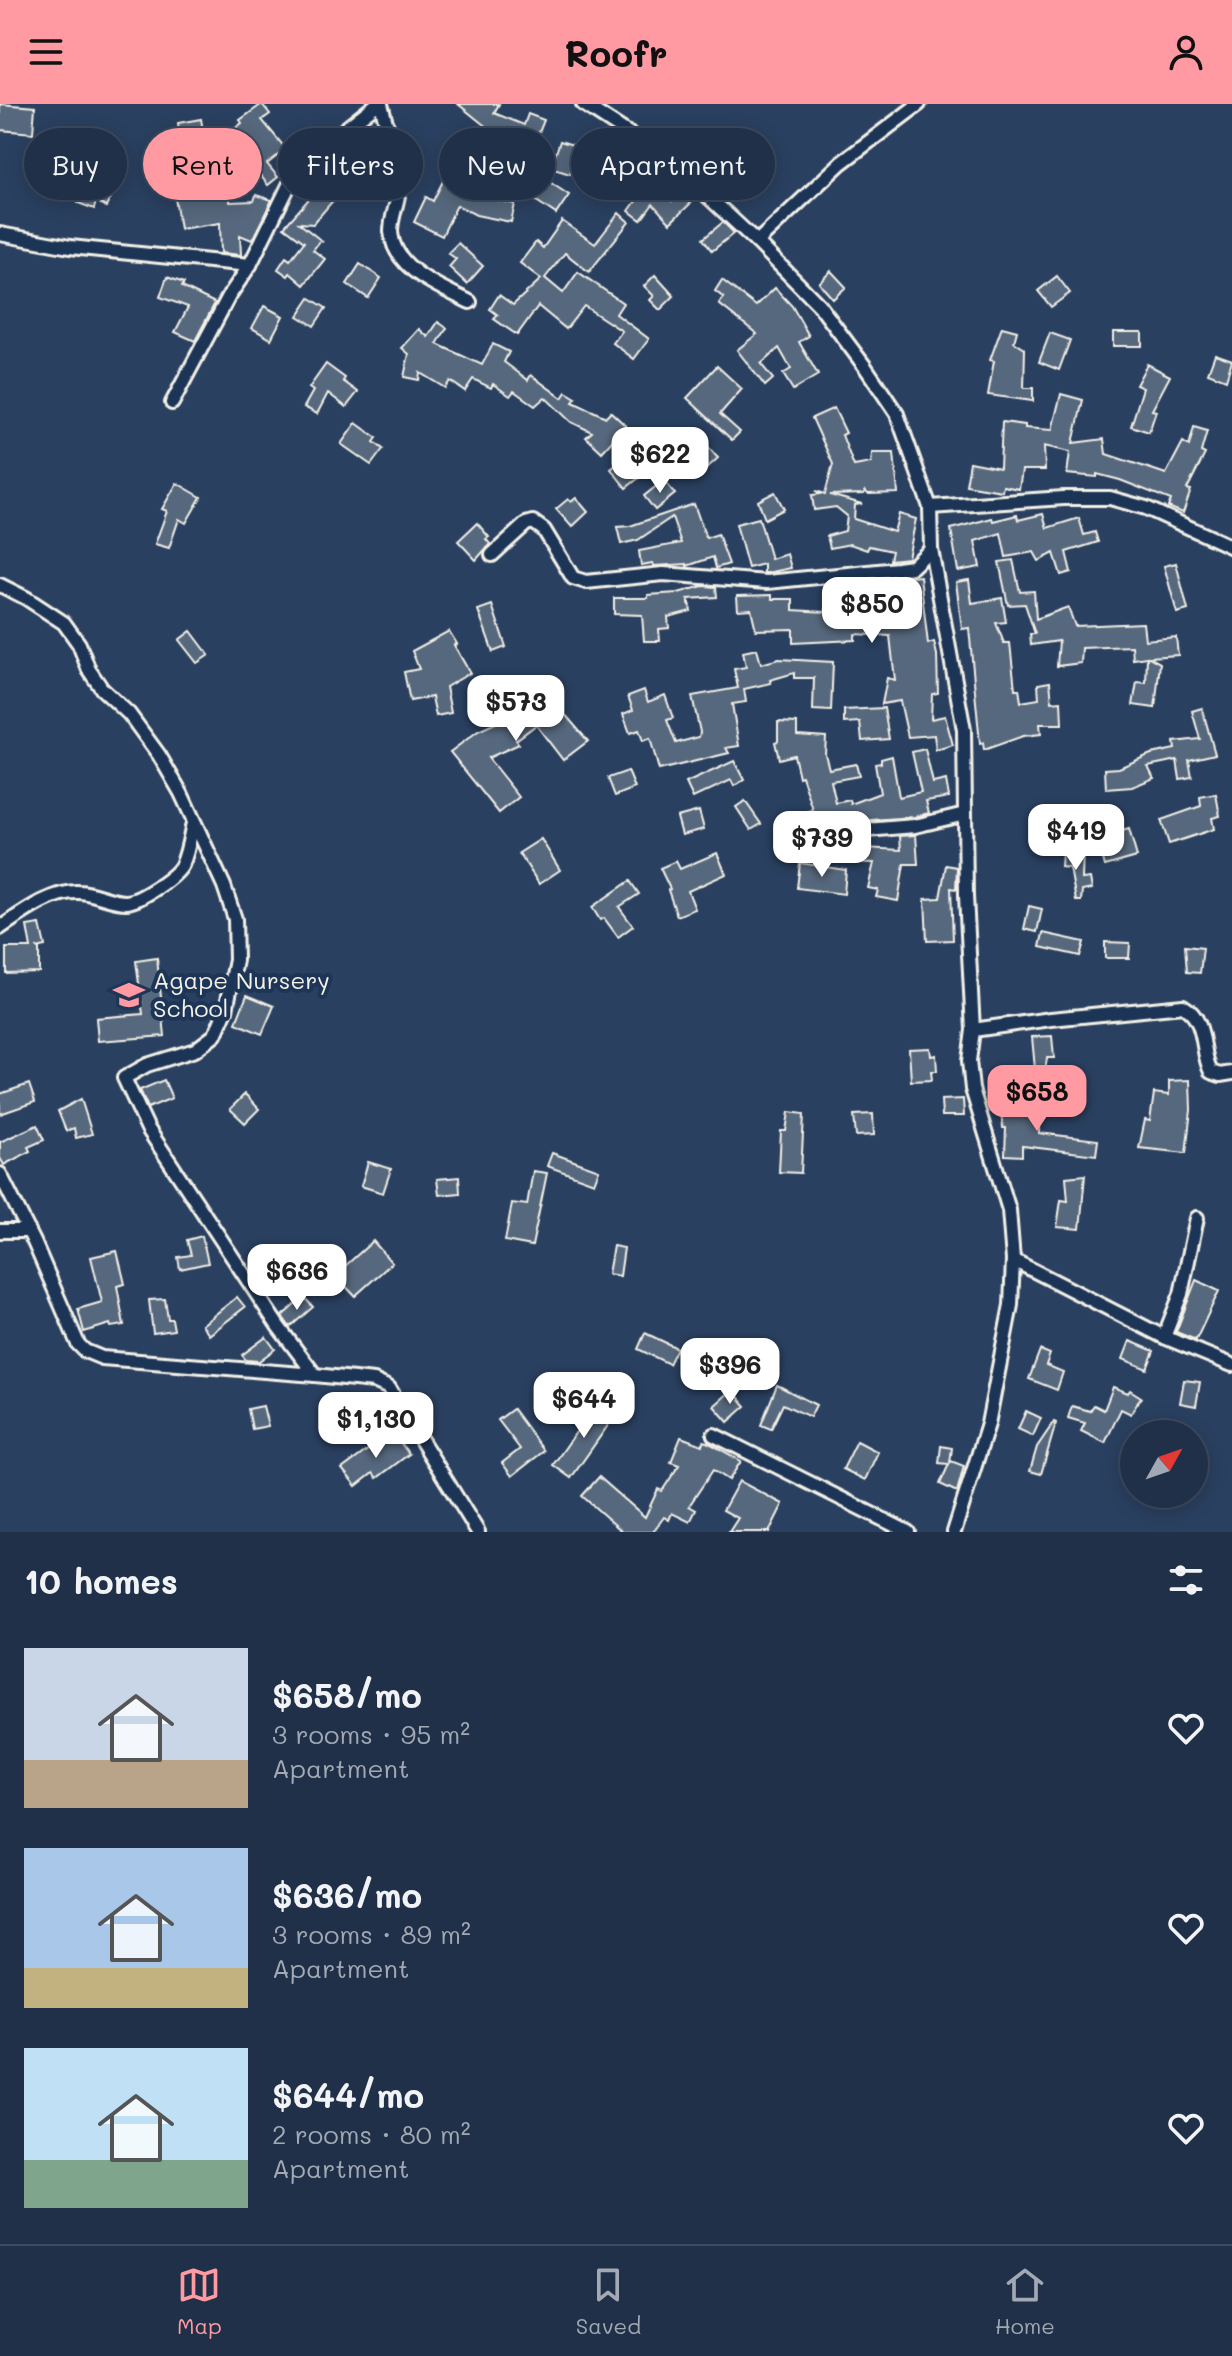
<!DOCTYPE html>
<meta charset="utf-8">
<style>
body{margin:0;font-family:Mali,sans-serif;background:#28384f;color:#f1f3f6;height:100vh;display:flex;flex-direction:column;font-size:30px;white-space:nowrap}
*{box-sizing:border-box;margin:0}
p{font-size:26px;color:#a2a9b4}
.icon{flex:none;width:44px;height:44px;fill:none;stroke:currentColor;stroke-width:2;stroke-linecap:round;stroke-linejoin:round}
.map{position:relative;height:1428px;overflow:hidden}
.details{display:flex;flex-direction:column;background:#203048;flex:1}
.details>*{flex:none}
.hud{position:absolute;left:24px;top:24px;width:800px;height:72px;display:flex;gap:16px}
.needle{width:52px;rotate:50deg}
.tools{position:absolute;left:1120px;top:1316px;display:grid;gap:16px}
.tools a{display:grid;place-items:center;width:88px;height:88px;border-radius:50%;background:#203048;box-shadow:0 4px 20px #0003,0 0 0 2px #3d4b60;font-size:40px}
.price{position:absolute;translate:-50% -68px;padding:0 18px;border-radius:16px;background:#fff;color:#222;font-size:26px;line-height:52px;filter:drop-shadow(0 2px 4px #0008)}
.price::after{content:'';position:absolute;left:50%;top:48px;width:24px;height:18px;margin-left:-12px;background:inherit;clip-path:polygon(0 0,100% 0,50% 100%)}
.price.active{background:#ff9aa2;color:#111}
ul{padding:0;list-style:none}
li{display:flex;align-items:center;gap:24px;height:200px;padding:0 24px}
li span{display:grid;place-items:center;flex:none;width:224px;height:160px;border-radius:0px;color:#555}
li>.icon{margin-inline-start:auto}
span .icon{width:96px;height:96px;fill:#fffc;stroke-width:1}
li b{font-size:34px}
h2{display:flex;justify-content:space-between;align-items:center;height:96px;padding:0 24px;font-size:34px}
.chip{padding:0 28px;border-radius:36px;background:#203048;box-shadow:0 4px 20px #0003,0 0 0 2px #3d4b60;font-size:28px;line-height:72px}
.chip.active{background:#ff9aa2;color:#111}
header{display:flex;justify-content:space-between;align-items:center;height:104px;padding:0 24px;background:#ff9aa2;color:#111;font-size:36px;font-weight:800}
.tabs{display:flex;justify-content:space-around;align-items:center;height:112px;border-top:2px solid #3d4b60;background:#203048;font-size:22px;color:#a2a9b4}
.tabs a{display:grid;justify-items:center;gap:4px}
.tabs .active{color:#ff9aa2}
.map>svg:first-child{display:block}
</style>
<header><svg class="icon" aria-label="menu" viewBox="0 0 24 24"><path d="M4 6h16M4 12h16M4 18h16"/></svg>Roofr<svg class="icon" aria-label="person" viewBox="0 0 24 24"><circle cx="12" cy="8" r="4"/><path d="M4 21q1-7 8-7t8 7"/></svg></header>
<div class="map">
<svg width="1232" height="1428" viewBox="0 0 1232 1428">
<rect width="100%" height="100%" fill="#2a4060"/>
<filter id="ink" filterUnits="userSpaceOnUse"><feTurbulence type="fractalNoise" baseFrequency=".0125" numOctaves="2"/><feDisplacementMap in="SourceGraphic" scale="16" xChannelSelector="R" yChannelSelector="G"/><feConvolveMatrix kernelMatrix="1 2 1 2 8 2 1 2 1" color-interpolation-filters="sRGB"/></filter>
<g filter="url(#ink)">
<!-- building -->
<g fill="#56677d" stroke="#f4f1e8" stroke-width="2">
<path d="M0,0L35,3L33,29L0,26Z"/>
<path d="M262,0L270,10L262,16L286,45L267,60L278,73L268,81L228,30L242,19L240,16Z"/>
<path d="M458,0H499L494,9L524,21L528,10L544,16L530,51L524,49V53Z"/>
<path d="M201,15L204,32L227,31L230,98L254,97L256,91L272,96L252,136L240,131L241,151L221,149L220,119L180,125L175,94L211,89L210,66L178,64L179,44H181L178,19Z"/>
<path d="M55,21L82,24L80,41L53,38Z"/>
<path d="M560,37L579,43L570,70L551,64Z"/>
<path d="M374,40L379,41L380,89H367V63L369,64Z"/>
<path d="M488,46L508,50L522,60L520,75L484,67Z"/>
<path d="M90,61L120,76L106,103L96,97L94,105L78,99L84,80L81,79Z"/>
<path d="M449,65L476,79L470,90L515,100L511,118L476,111L457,101L442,132L414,118L426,93L433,97Z"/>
<path d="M331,68L345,71L342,86L313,120L299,119L323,138L320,137L313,146L325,155L304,181L290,169L288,172L278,165L286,153L290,156L304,138L284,123L316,87L326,96Z"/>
<path d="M548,77L569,91L556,110L535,96Z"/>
<path d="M648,80L672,97L678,89L691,99L670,119L653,100L641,116L629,107Z"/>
<path d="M619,109L629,118L589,168L565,149L545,174L563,189L578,168L623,199L616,210L649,235L634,255L613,239L622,227L584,202L566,225L538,202L517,231L494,215L498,211L490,205L499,191L513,201L541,175L520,159L536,138L543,144L562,117L595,140Z"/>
<path d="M723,118L734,129L712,147L703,135Z"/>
<path d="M458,139L483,162L467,180L449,163L456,155L448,149Z"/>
<path d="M360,160L381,174L368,194L347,180Z"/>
<path d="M831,167L846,183L833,195L819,179Z"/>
<path d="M655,171L674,192L660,206L650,196L654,192L644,182Z"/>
<path d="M1057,172L1070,189L1051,203L1038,187Z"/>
<path d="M167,173L184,179L182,183L215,199L195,237L175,228L188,203L160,193Z"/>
<path d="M722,176L756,202L775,184L792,202L809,232L799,238L818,271L793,286L783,270L791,265L779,244L761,260L773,275L765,282L737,246L757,230L719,200L724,194L715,187Z"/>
<path d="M310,194L326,204L314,222L298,212Z"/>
<path d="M264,202L283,212L271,235L252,224Z"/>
<path d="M438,218L447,224L437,240L482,261L493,240L509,248L504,258L528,276L531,271L562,294L566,288L576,294L573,298L606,313L611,308L626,322L602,348L586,333L592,328L571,318L545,293L535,302L514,287L510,292L493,280L491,284L473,275L465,287L450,277L445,284L420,269L419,276L404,273L409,250L402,244L419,225L428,233Z"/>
<path d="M1002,223L1017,227L1014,238L1025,245L1024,284H1033V297L988,291L994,257L990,256Z"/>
<rect x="1113" y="228" width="29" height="14"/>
<path d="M1050,229L1070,236L1059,266L1039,258Z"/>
<path d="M1215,250L1232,256L1226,276L1208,269Z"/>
<path d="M326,260L345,274L343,277L358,288L346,303L328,289L317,310L304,303L313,287L309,284Z"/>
<path d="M1147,260L1170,272L1152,306L1156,307L1149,328L1131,322L1143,284L1136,281Z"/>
<path d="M717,262L742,285L720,310L740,328L732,336L687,294Z"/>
<path d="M1061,290L1083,296L1073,339L1104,335L1106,350L1166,370L1183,338L1189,342L1194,323L1207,327L1201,348L1205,350L1187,385L1191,386L1183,409L1168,403L1171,396L1120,376L1097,370V373L1067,370L1070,348L1044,342L1045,366H1022L1019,385L1003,382L1002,387L966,381L970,358L1000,364L1002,318L1025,321V324L1052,326Z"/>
<path d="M834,304L846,329L842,331L854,362L871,359L872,349H894L898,389L868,390L865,387L864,390L830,391L862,400L855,401L854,415L894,428L899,410L916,415L908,454L890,456L892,447L869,442L867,446L850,440L830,444L827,432L845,427L847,412L836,403L814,406L812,391L820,390L816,387L825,390L833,360L812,314Z"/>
<path d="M356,319L377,334L374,338L383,345L371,361L341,340Z"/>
<path d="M692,325L718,354L695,375L671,345Z"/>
<path d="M652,331L663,344L636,368L640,373L626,384L611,365Z"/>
<path d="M664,376L675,390L655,406L644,392Z"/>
<path d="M177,379L201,393L186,419L179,415L169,444L155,440L167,407L162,405Z"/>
<path d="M775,388L784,405L765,415L758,397Z"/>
<path d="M576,394L588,408L572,423L556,405L568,395L571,398Z"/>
<path d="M694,400L706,434L718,430L729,460L716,464L713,453L687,462V460L654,462L653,459L641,461L639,447L681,439L672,413L638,436L621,440L617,423L630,422Z"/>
<path d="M1043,410L1047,424L1079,414L1084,431L1095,428L1098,438L1066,448L1071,468L1061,471L1054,449L1039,457L1034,448L1006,453L1001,429L975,437L980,463L958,467L951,425L992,414L993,417L1017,411L1018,416Z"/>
<path d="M759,414L771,455L787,450L791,464L767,469H764V460L748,464L736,420Z"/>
<path d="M477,419L489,433L486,435L490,440L476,456L458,437Z"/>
<path d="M1013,456L1020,488L1034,487L1036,515L1068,503L1075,522L1143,519L1145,536L1176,533L1178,551L1149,553L1160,559L1155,604L1133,601L1137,578L1146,579L1147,553L1133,555L1132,542L1082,544L1081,559L1057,562L1059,537L1031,541L1030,530H1035L1025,500L1008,501L999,458Z"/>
<path d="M1176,459L1188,506L1177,509L1164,462Z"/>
<path d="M920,472L928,540L934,538L937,551L938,589L932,590L931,615L945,612L953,641L936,646L934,631L908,633L900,597L882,600L887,574L895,576L890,532L855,530V536L793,539V525L756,526L751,505L738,506L737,492L772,491V495H793V506L826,508V500L836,499L834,480L858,478L860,513L884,515V500H904L901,474Z"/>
<path d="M969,476L972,499L1002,494L1006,518L996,519L1004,539H1010L1015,585H1019L1021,598L1039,595L1038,580L1050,578L1052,598L1061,597L1062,620H1040L1041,630L1023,632L984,646L983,639L980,640L969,524L962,525L956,478Z"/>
<path d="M703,482L716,483L717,493L688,495L691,507L668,513L669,524L659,525L660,537H644L642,511L614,510V494H648V491L678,489Z"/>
<path d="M492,501L506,543L493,548L478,506Z"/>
<path d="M191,527L209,551L197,559L179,536Z"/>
<path d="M449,527L457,540L454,541L470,569L446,583L451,609L436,612L432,593L410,597L404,568L419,565L412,547Z"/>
<path d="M757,545L761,560L779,555L833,558L831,607L813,606L814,574H794V569L770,576L771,579L744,585L746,598L732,600L739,642L726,644L729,649L659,666L650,634L643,637L639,626L630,629L623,610L633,606L628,592L644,586L648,598L665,591L673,614L667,616L676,639L699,633L700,628L692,592L738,584L734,565L746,563L743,548Z"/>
<path d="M539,580L588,637L563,656L536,621L516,636L519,640L488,654L519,693L499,709L450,648L478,627L509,613L506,610L526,595L524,592Z"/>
<path d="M884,604L889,635L862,637L860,618L844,619V606Z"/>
<path d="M1202,604L1215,650L1189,656L1192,673L1180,675L1177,656L1148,662L1154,674L1132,683L1106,685L1105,665L1119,664L1151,650L1175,645L1174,638L1200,635L1192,607Z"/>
<path d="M778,618L797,619V631L826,633L825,650L829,665L856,660L859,672L831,677L836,699L850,696L851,700L880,689L875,660L881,659V655L892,652L899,693L921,688L912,648L925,645L933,679L946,676L949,693L926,697L929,709L914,713L857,717L823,722L822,716L804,722L800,710L813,706L802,672L799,673L794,651L779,655L775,638L778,637Z"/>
<path d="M734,657L744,676L734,682L731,676L693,694L686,679Z"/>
<path d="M628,667L635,684L615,692L608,674Z"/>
<path d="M1216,690L1220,712L1212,714L1214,725L1169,740L1161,716L1201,702L1200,693Z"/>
<path d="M745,697L761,720L751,726L736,703Z"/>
<path d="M699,707L704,725L682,731L677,713Z"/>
<path d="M1129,725L1137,753L1105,762L1097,734Z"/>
<path d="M916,731L918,760H904L898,797L876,793L878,786L868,784L874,759L844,758L845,743L901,746L900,732Z"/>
<path d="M541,735L560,766L539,780L519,749Z"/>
<path d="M1062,746L1083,747L1082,775L1090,774L1092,785L1082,787L1081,797H1076L1070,764L1061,763Z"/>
<path d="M717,749L726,770L688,787L695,805L677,812L668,786L670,785L660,764L676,757L680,765Z"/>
<path d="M800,759L846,766L844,790L797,784Z"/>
<path d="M946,761L957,763L956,785L951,784L953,836L927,837L925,795L940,794Z"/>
<path d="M630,777L639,790L619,803L633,822L618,833L604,814L600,816L592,803Z"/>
<path d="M1029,802L1042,805L1037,828L1024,825Z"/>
<path d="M40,820L45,842L36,844H39V868L6,869V844H31L27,822Z"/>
<path d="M1043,829L1084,838L1080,852L1040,843Z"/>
<path d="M1105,838L1130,839L1129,854H1105Z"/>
<path d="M1185,842L1203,844L1200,869L1187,868Z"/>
<path d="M157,854L165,932L98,937L96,914L143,910L136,857Z"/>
<path d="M247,891L274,902L262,930L236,919Z"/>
<path d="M1052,932L1054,954H1047L1041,992H1037L1036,979L996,981L995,967L1035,965L1032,933Z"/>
<path d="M930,944L931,952L936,951L937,967H931L932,976L911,977L909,945Z"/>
<path d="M164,976L172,994L148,1004L140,986Z"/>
<path d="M1190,976L1191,1006L1186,1049L1139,1044L1145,1016L1150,1017L1154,989L1169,991V977Z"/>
<path d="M29,980L35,998L0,1010V990Z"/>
<path d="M245,990L259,1005L245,1019L230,1005Z"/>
<path d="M81,995L92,1030L76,1034L74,1024L66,1027L58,1007Z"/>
<path d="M963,995L964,1012H942L941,996Z"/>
<path d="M1041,998L1039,1029L1098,1036L1096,1051L1022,1042V1052L1005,1051L1006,1024H1003L1000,1003Z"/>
<path d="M789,1008L804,1010L801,1069L779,1068L781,1027H786Z"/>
<path d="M873,1010L874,1031L856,1032L854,1011Z"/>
<path d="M37,1021L44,1036L28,1043L30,1047L4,1061L0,1054V1038Z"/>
<path d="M552,1049L599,1066L594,1079L547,1062Z"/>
<path d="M368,1058L391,1065L383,1089L361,1082Z"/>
<path d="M533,1067L547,1069L532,1142L505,1137L512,1099L527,1101Z"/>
<path d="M1085,1071L1080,1125L1057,1123L1061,1096L1068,1097L1066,1073Z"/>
<path d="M459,1073L460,1089L439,1091L437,1075Z"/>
<path d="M202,1132L208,1159L180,1165L178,1153L191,1151L187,1136Z"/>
<path d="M373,1137L392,1159L355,1192L335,1171Z"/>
<path d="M613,1142L624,1144L620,1172L608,1170Z"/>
<path d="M117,1147L125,1180L117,1182L124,1221L111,1223L110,1220L84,1228L78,1205L102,1198L91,1153Z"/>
<path d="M1196,1176L1219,1187L1196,1236L1176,1228Z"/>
<path d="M237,1193L245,1203L209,1231L202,1221Z"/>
<path d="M304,1193L313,1203L290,1223L282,1212Z"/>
<path d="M165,1195L168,1215H172L174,1226L153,1229L149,1196Z"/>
<path d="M645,1229L677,1244L669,1260L638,1245Z"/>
<path d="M266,1233L275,1245L259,1257L246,1256L242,1251Z"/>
<path d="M1130,1237L1154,1247L1147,1265L1123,1255Z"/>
<path d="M1040,1246L1050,1250L1046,1261L1063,1268L1057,1286L1029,1275Z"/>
<path d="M1184,1276L1200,1278L1196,1302L1180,1299Z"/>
<path d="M777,1281L816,1301L810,1313L783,1300L771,1325L761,1321Z"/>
<path d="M1113,1283L1128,1289L1130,1286L1141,1293L1131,1310L1121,1305L1105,1339L1081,1327L1085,1319L1068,1314L1072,1302L1090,1307L1094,1301L1104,1306Z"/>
<path d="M732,1286L746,1302L728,1318L714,1302Z"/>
<path d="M598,1297L616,1310L571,1374L553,1361Z"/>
<path d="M263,1302L268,1322L252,1325L248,1305Z"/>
<path d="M513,1305L544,1347L512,1372L502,1359L520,1345L498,1316Z"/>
<path d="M1026,1307L1041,1314L1033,1332L1018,1325Z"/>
<path d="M1054,1318L1056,1319L1041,1370L1030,1367L1037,1343Z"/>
<path d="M392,1328L409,1350L377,1374L373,1369L356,1382L342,1365Z"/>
<path d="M681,1333L702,1341L704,1337L709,1339L741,1357L729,1376L713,1366L689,1402L696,1406L690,1418L672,1409L669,1416L664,1413L653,1428H623L582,1392L599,1373L645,1413L658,1385L662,1387L679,1361L671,1358Z"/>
<path d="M857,1337L878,1348L865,1376L843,1365Z"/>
<path d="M941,1342L952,1344L950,1359L951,1357L964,1362L957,1388L940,1380L949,1360L939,1359Z"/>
<path d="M739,1377L783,1400L769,1428H729L738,1414L723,1406Z"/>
</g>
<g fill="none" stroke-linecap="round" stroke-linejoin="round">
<defs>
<g id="minor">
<path d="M381,0C386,20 400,66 399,85C398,99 391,113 391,127C393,166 441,183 470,198"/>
<path d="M583,0L634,33L702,87L757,138L819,201L866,264L897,310L930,403L931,445L964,626L966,792L973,926L969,957L972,985L1009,1106L1013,1156L1011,1201L988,1320L954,1428"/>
<path d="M0,130L70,143L250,161"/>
<path d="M757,138L841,59L919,0"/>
<path d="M172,299L229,192L250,161L299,61L377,0"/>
<path d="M930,403L1064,394H1110L1146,404L1232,443"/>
<path d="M492,451L526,420L533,418L544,426L573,474L586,478L663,470L767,478L898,465L912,463L931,445"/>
<path d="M0,481L26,494L64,519L79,540L89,566L102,585L129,610L159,651L181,689L224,782L235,815L236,856L226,906L215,931L195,946L147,961L124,974L148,1025L278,1222L315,1271L374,1277L389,1284L478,1428"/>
<path d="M818,736L866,726L915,722L965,710"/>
<path d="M0,824C21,810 51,787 78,788C94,788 109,798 126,798C140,797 176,773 182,761C188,748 190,733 193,719"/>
<path d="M973,926L1051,915L1183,902C1208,917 1200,946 1211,968L1220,971L1232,969"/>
<path d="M0,1070L34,1138L78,1240L85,1247L102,1254L315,1271"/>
<path d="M0,1127H29"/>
<path d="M1013,1156L1164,1233L1232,1261"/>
<path d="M1164,1233L1181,1190L1197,1114"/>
<path d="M714,1331L908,1428"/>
</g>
</defs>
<!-- minor casing -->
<use href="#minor" stroke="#f4f1e8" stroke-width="18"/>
<!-- minor -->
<use href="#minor" stroke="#1d3557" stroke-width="12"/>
</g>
</g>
<!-- icons -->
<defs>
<symbol id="school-bare" viewBox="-9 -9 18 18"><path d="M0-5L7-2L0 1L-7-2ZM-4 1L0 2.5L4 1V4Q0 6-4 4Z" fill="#ff9aa2" stroke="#1d3557" stroke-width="2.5" paint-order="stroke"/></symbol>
</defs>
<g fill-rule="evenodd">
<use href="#school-bare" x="107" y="869" width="44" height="44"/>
</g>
<g text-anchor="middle" stroke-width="8" stroke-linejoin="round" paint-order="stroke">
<!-- poi labels -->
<g font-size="24" fill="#f4f1e8" stroke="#1d3557" text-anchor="start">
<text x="153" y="885">Agape Nursery<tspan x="153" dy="28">School</tspan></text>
</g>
</g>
</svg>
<div class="tools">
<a><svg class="needle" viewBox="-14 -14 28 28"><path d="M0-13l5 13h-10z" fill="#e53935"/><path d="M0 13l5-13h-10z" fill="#a2a9b4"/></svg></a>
</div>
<b class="price" style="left:660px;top:391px">$622</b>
<b class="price" style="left:872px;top:541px">$850</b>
<b class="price" style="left:516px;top:639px">$573</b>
<b class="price" style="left:1076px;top:768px">$419</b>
<b class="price" style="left:822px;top:775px">$739</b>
<b class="price active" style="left:1037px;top:1029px">$658</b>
<b class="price" style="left:297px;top:1208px">$636</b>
<b class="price" style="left:730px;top:1302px">$396</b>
<b class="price" style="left:584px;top:1336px">$644</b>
<b class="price" style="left:376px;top:1356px">$1,130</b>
<div class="hud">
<a class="chip">Buy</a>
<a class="chip active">Rent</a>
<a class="chip">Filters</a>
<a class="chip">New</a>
<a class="chip">Apartment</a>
</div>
</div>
<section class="details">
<h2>10 homes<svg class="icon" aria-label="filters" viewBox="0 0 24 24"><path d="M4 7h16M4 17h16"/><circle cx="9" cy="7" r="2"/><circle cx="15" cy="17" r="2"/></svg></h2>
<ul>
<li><span style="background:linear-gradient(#c9d6e8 70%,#b9a48a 0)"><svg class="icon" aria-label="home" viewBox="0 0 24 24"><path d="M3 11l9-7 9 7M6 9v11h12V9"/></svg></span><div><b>$658/mo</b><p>3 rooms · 95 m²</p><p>Apartment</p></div><svg class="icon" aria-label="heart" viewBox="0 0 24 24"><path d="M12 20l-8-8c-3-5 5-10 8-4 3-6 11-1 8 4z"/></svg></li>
<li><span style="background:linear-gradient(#a9c7e8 75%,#c2b280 0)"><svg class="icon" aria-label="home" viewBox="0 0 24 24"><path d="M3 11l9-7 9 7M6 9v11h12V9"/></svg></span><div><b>$636/mo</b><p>3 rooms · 89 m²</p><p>Apartment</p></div><svg class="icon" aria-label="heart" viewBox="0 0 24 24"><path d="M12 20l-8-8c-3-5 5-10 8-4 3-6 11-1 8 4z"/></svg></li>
<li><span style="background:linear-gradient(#bfe0f5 70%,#7fa58c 0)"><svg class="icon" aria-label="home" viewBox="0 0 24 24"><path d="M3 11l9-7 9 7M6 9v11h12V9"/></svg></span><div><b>$644/mo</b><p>2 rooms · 80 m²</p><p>Apartment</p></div><svg class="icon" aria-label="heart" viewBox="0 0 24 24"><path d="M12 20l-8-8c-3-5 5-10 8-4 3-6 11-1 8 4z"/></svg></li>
</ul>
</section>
<nav class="tabs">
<a class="active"><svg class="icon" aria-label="map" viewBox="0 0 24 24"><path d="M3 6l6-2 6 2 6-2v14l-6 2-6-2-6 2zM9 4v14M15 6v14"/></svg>Map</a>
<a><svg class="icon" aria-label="saved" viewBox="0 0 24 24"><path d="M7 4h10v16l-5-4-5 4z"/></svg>Saved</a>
<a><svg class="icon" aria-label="home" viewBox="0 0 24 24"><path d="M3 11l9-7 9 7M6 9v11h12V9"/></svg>Home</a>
</nav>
